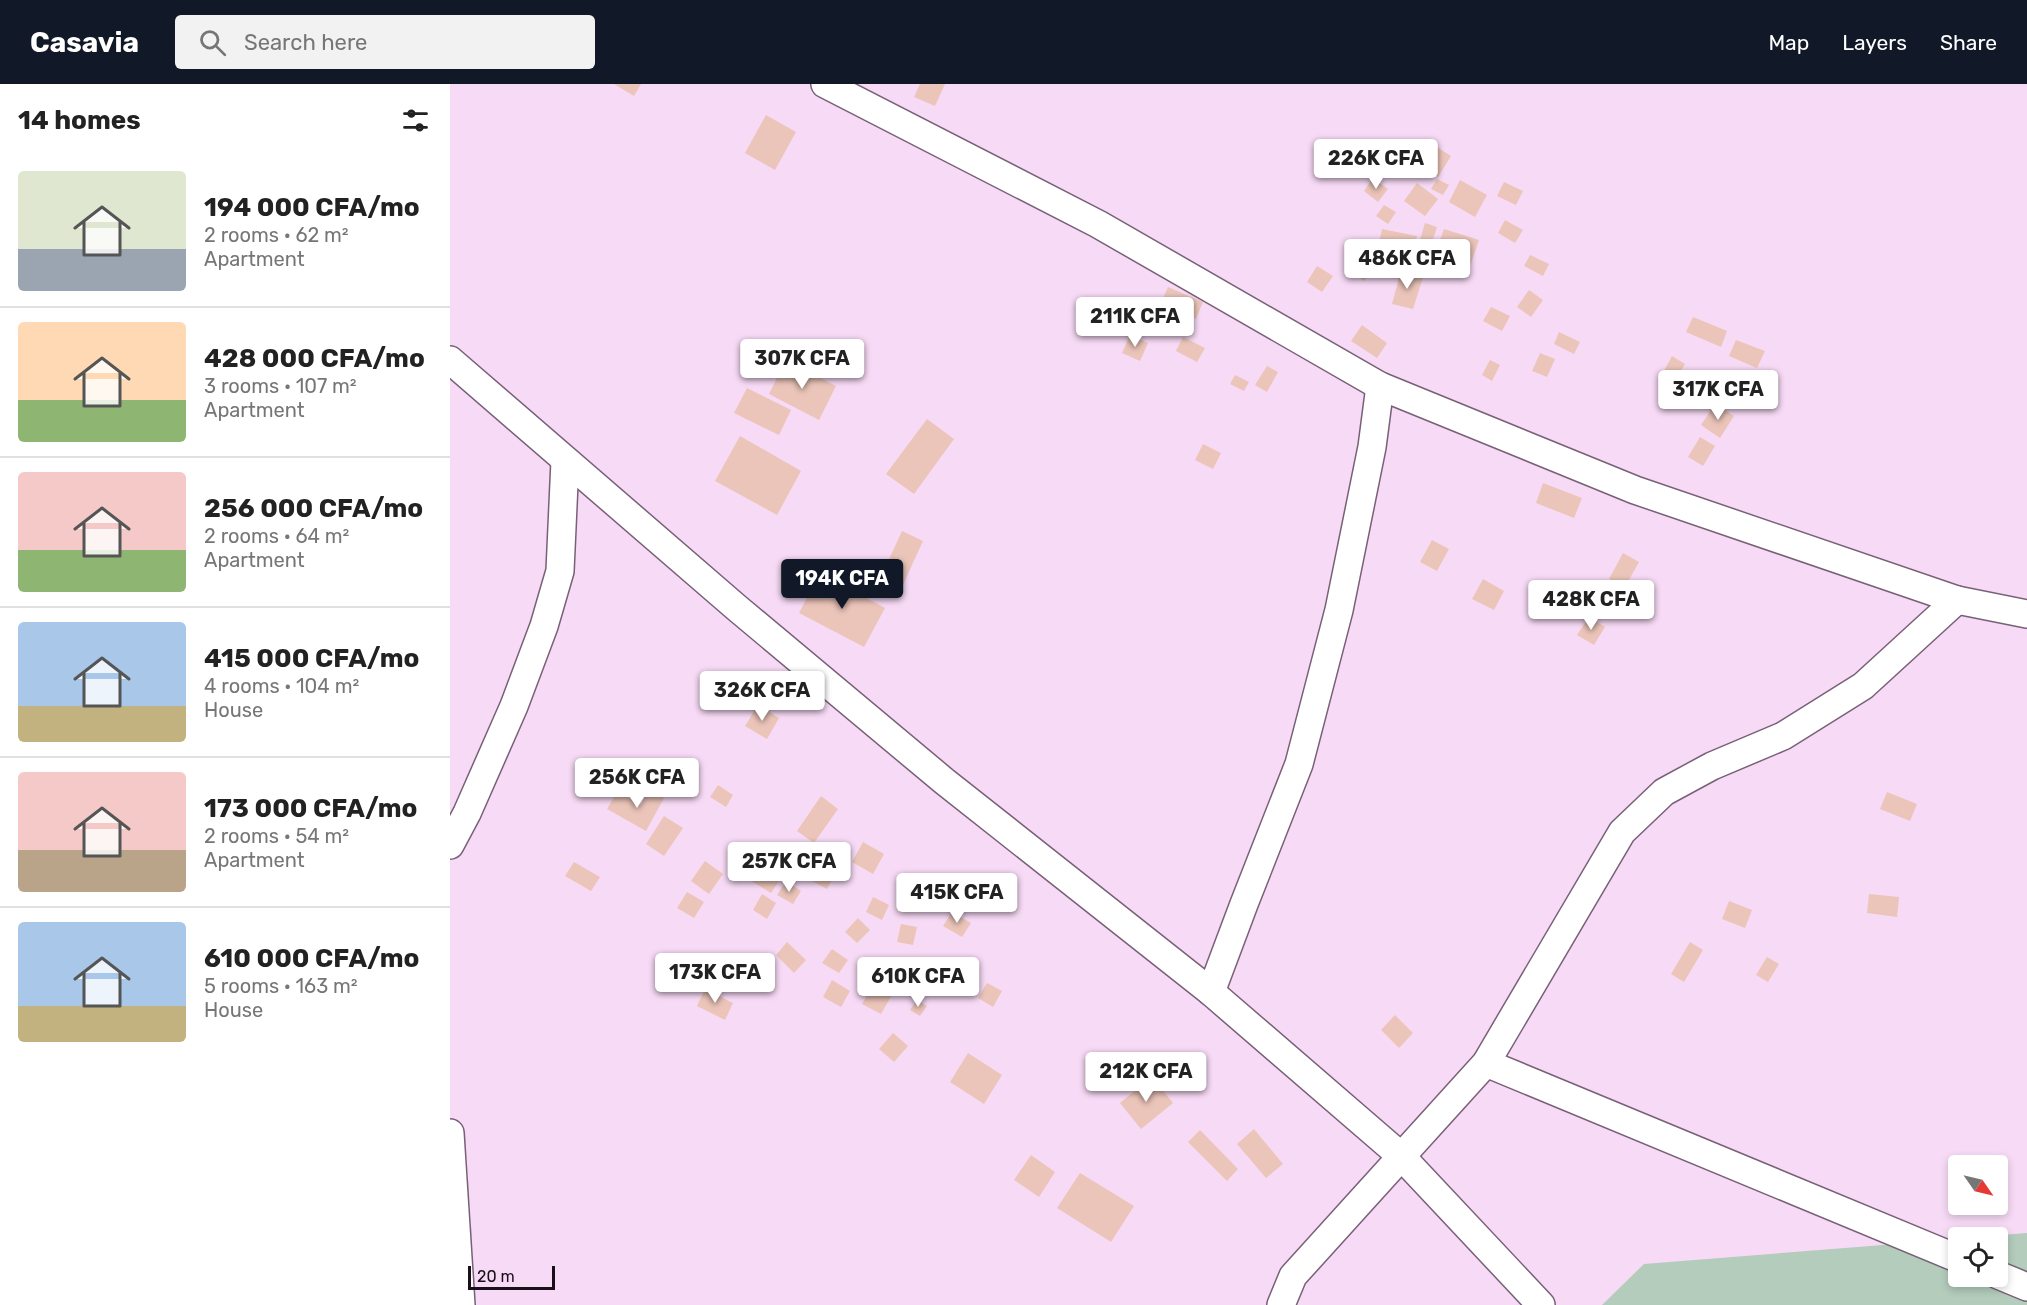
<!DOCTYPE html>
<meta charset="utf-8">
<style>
body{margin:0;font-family:Rubik,sans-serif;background:#f2f2f2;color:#222;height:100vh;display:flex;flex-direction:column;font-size:22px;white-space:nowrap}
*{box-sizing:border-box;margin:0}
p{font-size:20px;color:#767676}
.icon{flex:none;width:33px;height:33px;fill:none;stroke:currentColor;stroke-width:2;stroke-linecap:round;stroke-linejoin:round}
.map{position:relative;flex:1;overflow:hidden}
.details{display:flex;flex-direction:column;background:#fff;width:450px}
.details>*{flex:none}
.needle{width:39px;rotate:124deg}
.fabs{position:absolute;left:1498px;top:1071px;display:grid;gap:12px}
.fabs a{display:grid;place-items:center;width:60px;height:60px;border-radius:6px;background:#fff;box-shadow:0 3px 9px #0003;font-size:30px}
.scale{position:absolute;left:18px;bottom:15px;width:87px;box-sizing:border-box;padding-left:6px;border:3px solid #180f18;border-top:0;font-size:16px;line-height:21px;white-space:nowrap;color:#180f18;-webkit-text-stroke:4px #f7daf5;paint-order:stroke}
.price{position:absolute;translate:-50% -51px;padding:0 14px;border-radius:6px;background:#fff;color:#222;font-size:20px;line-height:39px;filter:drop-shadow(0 2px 3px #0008)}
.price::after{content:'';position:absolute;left:50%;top:36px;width:18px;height:14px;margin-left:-9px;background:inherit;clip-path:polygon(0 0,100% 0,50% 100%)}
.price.current{background:#111827;color:#fff}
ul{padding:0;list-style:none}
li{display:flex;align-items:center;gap:18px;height:150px;padding:0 18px}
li+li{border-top:2px solid #e0e0e0}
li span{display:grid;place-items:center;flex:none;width:168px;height:120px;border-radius:6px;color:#555}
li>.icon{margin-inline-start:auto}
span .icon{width:72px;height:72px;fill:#fffc;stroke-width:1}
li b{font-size:26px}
h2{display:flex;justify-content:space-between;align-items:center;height:72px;padding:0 18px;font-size:26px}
header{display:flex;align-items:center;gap:36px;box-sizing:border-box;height:84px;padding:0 30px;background:#111827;color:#fff}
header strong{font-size:28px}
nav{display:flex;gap:33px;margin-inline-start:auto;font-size:21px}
.search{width:420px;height:54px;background:#f2f2f2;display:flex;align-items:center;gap:15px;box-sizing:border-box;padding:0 21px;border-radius:6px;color:#767676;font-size:22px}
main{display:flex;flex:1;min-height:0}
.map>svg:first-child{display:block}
</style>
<header>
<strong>Casavia</strong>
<div class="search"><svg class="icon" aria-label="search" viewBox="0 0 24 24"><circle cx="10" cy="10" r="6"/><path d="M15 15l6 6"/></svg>Search here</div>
<nav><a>Map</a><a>Layers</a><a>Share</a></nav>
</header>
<main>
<section class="details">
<h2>14 homes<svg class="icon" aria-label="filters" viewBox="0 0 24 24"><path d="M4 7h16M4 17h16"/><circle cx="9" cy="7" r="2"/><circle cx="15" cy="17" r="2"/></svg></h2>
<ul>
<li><span style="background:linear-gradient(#dfe7d0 65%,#9aa5b1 0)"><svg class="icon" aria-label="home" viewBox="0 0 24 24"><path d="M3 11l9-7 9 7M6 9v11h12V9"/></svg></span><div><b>194 000 CFA/mo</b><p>2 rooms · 62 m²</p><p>Apartment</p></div></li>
<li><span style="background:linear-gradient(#ffd9b3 65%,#8fb573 0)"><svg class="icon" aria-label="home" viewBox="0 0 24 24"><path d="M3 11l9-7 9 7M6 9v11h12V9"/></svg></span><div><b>428 000 CFA/mo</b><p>3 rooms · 107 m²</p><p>Apartment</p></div></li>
<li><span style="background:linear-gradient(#f6c9c9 65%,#8fb573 0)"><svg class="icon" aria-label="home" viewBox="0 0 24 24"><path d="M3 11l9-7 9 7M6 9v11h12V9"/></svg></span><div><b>256 000 CFA/mo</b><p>2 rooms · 64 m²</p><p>Apartment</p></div></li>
<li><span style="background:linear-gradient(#a9c7e8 70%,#c2b280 0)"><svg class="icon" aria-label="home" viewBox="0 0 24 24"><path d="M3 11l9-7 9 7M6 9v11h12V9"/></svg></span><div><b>415 000 CFA/mo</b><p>4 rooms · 104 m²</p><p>House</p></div></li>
<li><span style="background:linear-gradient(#f6c9c9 65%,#b9a48a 0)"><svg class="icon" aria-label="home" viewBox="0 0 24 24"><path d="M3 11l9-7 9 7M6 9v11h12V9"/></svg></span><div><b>173 000 CFA/mo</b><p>2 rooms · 54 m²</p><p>Apartment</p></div></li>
<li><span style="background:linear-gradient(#a9c7e8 70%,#c2b280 0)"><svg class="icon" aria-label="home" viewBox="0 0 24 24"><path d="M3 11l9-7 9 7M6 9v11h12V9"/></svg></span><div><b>610 000 CFA/mo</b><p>5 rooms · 163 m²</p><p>House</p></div></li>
</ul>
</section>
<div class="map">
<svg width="1577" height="1221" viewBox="0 0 1577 1221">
<rect width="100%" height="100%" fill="#f7daf5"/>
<!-- green -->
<path fill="#b3ccbc" d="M1577,1149V1221H1152L1194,1180L1509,1155V1192H1548V1154L1525,1153Z"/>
<!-- building -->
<g fill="#ecc5ba">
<path d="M164,0H191L184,12Z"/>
<path d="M470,0H495L485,22L464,13Z"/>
<path d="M316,31L346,48L325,86L295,69Z"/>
<path d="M985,62L1001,72L988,93L972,83Z"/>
<path d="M923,94L938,105L928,118L914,107Z"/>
<path d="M987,95L999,101L993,111L981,105Z"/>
<path d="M1010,96L1037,111L1025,133L999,118Z"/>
<path d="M1054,98L1073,107L1066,121L1047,112Z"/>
<path d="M967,99L988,115L975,132L954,117Z"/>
<path d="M934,121L946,128L938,140L926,132Z"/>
<path d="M1055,136L1073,146L1065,159L1048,149Z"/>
<path d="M975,139L987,143L975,180L964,176Z"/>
<path d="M932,145L967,152L961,176L927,168Z"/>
<path d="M994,145L1029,156L1016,194L981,182Z"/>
<path d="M908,169L925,181L914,197L898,185Z"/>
<path d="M1080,171L1099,180L1093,192L1074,182Z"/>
<path d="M867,182L883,192L872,208L857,198Z"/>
<path d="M951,187L973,193L963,225L942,220Z"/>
<path d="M718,203L753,218L746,235L711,219Z"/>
<path d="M1079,206L1093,216L1081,233L1067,223Z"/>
<path d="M1041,223L1060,232L1052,247L1033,237Z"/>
<path d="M1243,233L1277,247L1271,263L1236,248Z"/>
<path d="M912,241L937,259L927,274L901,257Z"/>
<path d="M1109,248L1130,258L1124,270L1104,260Z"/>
<path d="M680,251L698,259L690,277L672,269Z"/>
<path d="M733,253L755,264L747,278L726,267Z"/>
<path d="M1286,256L1315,267L1307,284L1279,272Z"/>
<path d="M1090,269L1105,275L1097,293L1082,287Z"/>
<path d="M1222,272L1235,280L1227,294L1214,287Z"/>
<path d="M336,276L386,302L369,336L319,310Z"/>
<path d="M1040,276L1050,281L1042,297L1032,291Z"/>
<path d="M817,282L828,288L817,308L805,301Z"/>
<path d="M785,291L799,298L794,307L780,300Z"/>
<path d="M297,304L341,326L329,351L284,329Z"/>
<path d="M1265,320L1284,332L1270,354L1251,341Z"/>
<path d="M477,335L504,355L464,410L436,390Z"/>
<path d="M290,352L351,387L327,431L265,397Z"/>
<path d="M1250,353L1265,362L1253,382L1238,373Z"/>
<path d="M753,360L771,369L763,385L745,376Z"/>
<path d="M1093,399L1132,414L1124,434L1086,419Z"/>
<path d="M452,447L473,457L451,505L430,495Z"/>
<path d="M982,456L999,465L987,487L970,478Z"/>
<path d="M1173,469L1189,478L1175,503L1159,495Z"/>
<path d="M370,489L435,524L414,563L349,529Z"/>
<path d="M1033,495L1054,507L1044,526L1022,515Z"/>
<path d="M1139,533L1155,543L1144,561L1127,551Z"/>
<path d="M308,621L329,634L317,655L295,642Z"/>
<path d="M160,683L173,690L164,704L152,696Z"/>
<path d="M268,701L283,711L276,723L260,713Z"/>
<path d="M199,706L214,714L196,747L157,725L167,708L191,721Z"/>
<path d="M1437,708L1467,720L1460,737L1430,725Z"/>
<path d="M371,712L388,725L364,759L347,747Z"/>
<path d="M214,732L233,744L214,772L196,760Z"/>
<path d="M413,758L434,770L423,790L402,778Z"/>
<path d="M292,766L333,791L321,809L281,784Z"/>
<path d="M373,766L392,777L377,805L358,795Z"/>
<path d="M255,777L273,790L259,810L241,797Z"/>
<path d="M124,778L150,793L141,807L115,792Z"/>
<path d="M336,797L351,807L343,820L327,811Z"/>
<path d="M237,808L254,818L244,834L227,824Z"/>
<path d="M312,810L326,819L317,835L303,826Z"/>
<path d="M1419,810L1449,813L1447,833L1417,829Z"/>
<path d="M423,813L439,821L432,836L416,828Z"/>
<path d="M1279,817L1302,826L1295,844L1272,835Z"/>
<path d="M502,828L521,839L512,853L493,842Z"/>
<path d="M408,834L420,846L407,859L395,848Z"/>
<path d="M451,840L467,843L463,861L447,858Z"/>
<path d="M337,858L356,876L344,889L326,871Z"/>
<path d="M1240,858L1253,866L1234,898L1221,890Z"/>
<path d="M382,865L398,876L389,889L372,879Z"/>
<path d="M1317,873L1329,880L1318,898L1306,891Z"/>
<path d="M489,879L497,885L490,895L482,890Z"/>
<path d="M460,884L474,894L462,910L448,901Z"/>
<path d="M382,896L400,907L391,923L373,913Z"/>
<path d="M424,899L443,909L431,930L412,920Z"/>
<path d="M537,899L552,907L543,923L528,914Z"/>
<path d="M255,905L283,919L275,936L247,922Z"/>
<path d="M467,916L477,922L470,932L460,926Z"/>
<path d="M945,931L963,949L949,964L931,946Z"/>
<path d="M443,949L458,962L444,978L429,965Z"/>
<path d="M518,969L552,991L534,1020L500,998Z"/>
<path d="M702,993L723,1019L691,1045L670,1019Z"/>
<path d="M804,1045L833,1080L816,1094L787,1060Z"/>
<path d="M750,1046L788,1085L777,1097L738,1058Z"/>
<path d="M581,1071L605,1088L589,1113L564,1096Z"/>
<path d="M630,1089L684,1122L661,1158L607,1124Z"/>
</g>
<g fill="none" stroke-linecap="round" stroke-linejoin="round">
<defs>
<g id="minor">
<path d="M375,0L648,140L930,302L1185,406L1507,516L1577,530"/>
<path d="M0,276L287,524L494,697L761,908L951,1072L1091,1221"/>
<path d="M0,761L17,729L64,622L94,542L110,487L115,377"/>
<path d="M761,908L794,820L849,680L889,526L922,363L930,302"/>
<path d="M1036,979L1509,1175"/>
<path d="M0,1049L11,1221"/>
<path d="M1548,1191L1577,1203"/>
<path d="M831,1221L843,1192L1036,979L1172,748L1214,708L1262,682L1333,652L1413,602L1507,516"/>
</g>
</defs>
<!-- minor casing -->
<use href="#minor" stroke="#786077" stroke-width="30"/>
<!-- minor -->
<use href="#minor" stroke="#fff" stroke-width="27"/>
</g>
</svg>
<div class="fabs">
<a><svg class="needle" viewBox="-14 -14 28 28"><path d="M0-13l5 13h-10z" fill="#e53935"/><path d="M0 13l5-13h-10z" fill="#767676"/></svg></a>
<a><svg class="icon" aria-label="locate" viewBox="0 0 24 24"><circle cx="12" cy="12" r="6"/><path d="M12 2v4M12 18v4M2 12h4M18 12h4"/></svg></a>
</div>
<div class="scale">20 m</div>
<b class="price" style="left:926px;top:106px">226K CFA</b>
<b class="price" style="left:957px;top:206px">486K CFA</b>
<b class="price" style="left:685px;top:264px">211K CFA</b>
<b class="price" style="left:352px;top:306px">307K CFA</b>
<b class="price" style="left:1268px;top:337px">317K CFA</b>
<b class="price current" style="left:392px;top:526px">194K CFA</b>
<b class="price" style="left:1141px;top:547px">428K CFA</b>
<b class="price" style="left:312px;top:638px">326K CFA</b>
<b class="price" style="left:187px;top:725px">256K CFA</b>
<b class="price" style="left:339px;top:809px">257K CFA</b>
<b class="price" style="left:507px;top:840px">415K CFA</b>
<b class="price" style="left:265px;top:920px">173K CFA</b>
<b class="price" style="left:468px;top:924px">610K CFA</b>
<b class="price" style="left:696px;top:1019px">212K CFA</b>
</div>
</main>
